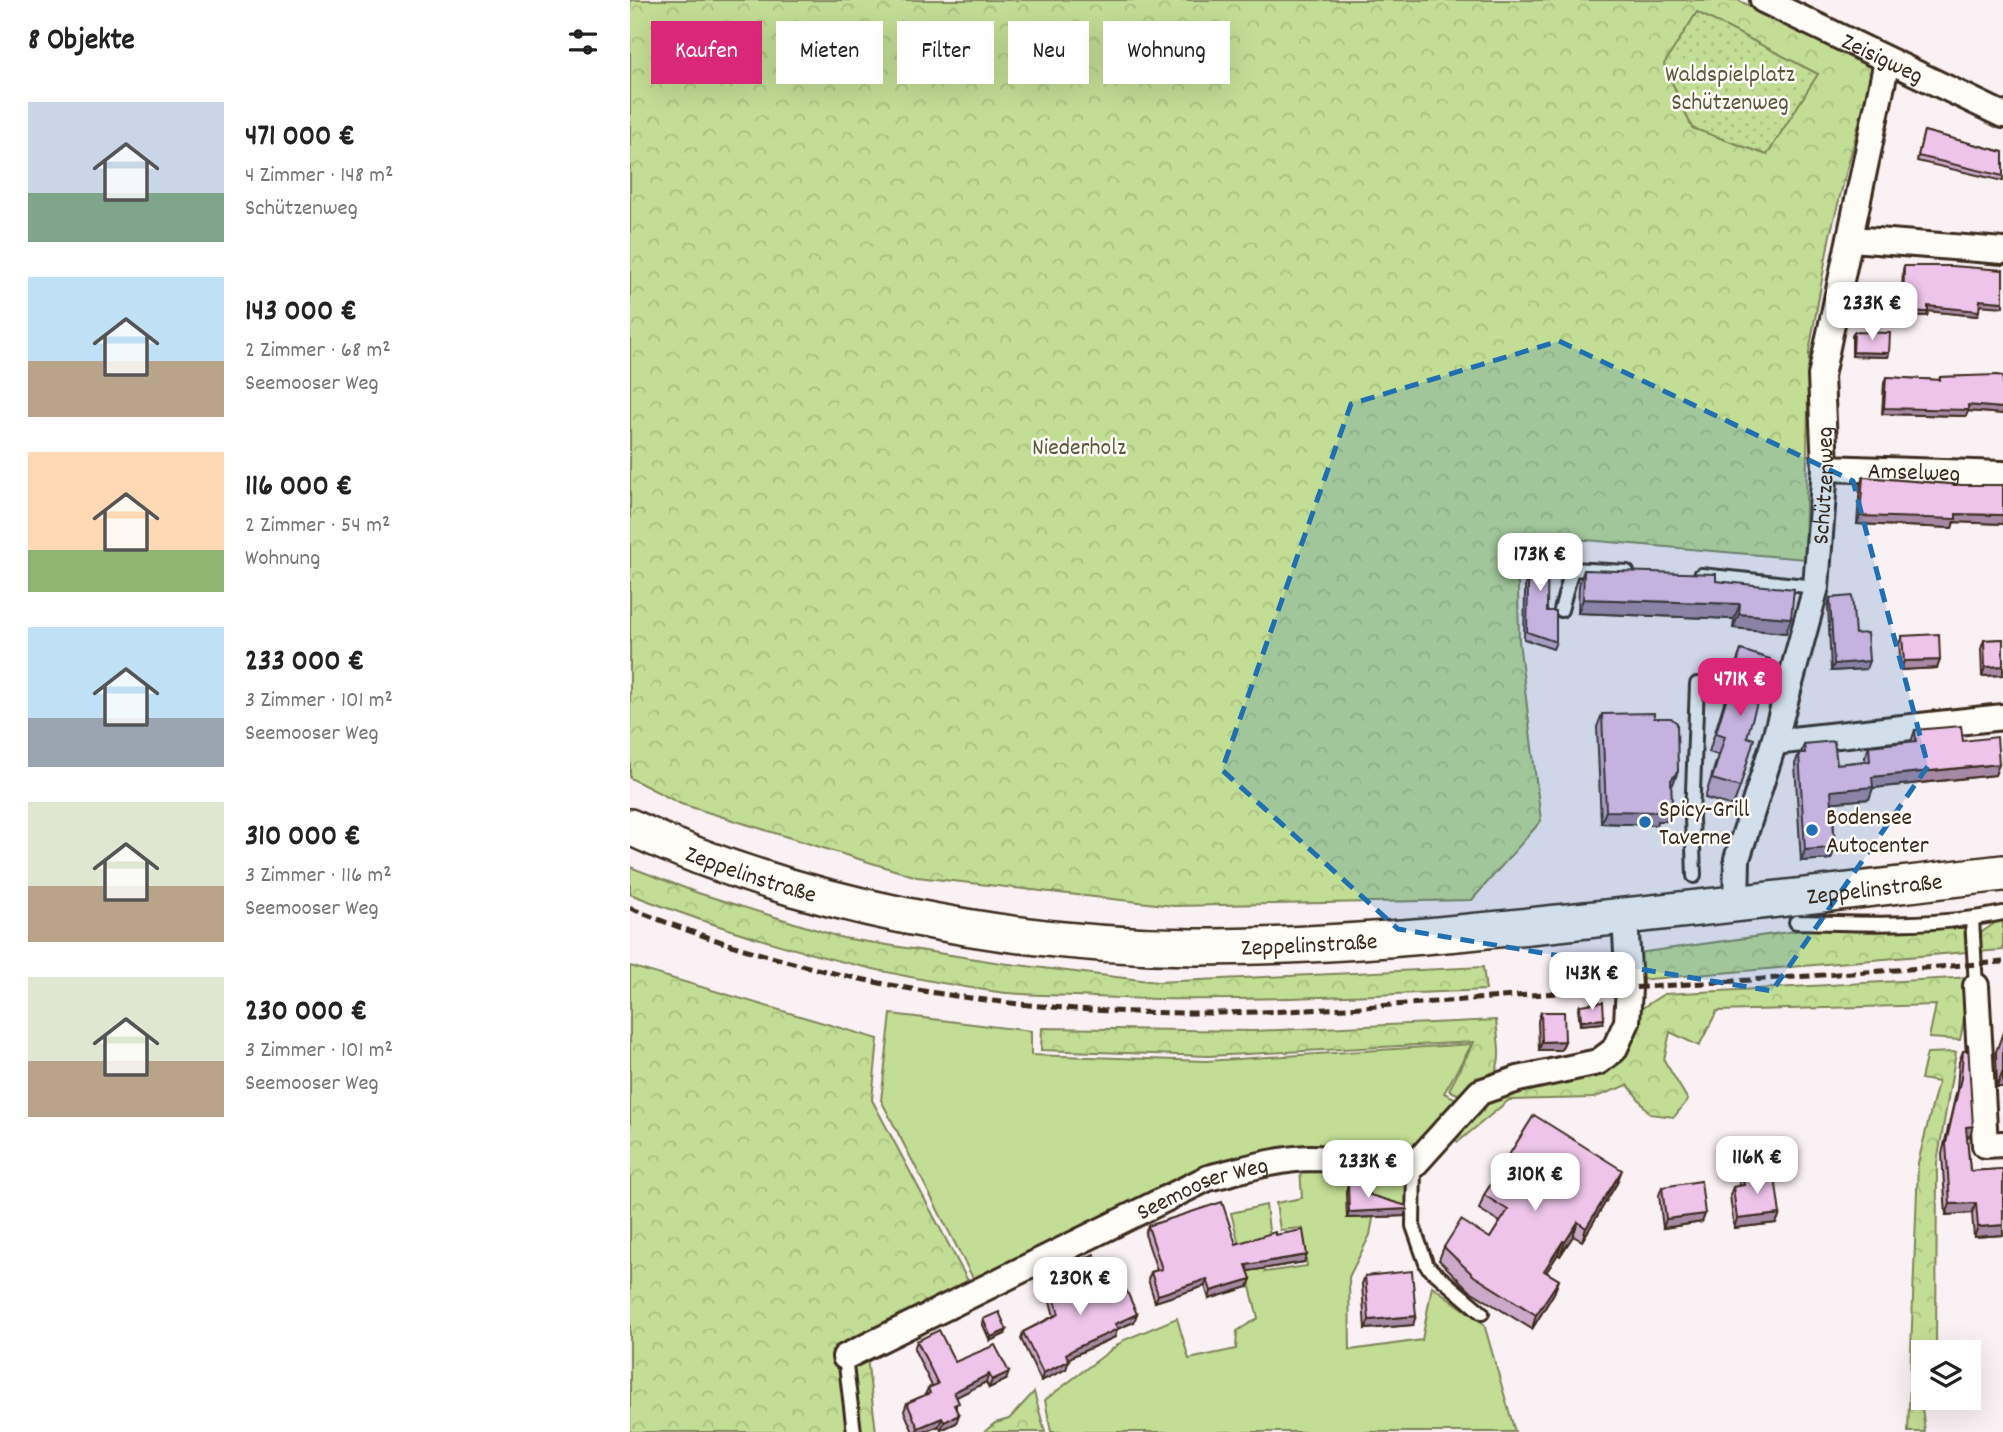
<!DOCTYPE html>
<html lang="de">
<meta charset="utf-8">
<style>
body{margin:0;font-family:Dekko,sans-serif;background:#f6f6f6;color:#222;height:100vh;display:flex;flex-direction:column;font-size:26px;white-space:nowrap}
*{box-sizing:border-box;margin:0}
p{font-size:23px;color:#767676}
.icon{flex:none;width:38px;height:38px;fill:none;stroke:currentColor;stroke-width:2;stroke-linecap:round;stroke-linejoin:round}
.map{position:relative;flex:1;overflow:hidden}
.panel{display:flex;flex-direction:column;background:#fff;width:630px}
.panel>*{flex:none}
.top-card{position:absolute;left:21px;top:21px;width:665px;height:63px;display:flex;gap:14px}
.fabs{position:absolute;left:1281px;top:1340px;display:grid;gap:14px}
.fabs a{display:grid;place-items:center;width:70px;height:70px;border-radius:0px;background:#fff;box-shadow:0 7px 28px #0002;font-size:35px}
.price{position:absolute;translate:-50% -60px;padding:0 16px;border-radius:14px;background:#fff;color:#222;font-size:23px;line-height:46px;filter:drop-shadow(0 2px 4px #0008)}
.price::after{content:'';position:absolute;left:50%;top:42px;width:21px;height:16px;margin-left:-10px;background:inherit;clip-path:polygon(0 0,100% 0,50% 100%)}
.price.active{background:#db2777;color:#fff}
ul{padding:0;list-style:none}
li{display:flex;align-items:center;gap:21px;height:175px;padding:0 28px}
li span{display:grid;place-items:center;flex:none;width:196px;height:140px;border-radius:0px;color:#555}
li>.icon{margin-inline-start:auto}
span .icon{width:84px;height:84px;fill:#fffc;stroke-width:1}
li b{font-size:30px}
h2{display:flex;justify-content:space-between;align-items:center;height:84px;padding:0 28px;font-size:30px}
.chip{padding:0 24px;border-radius:0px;background:#fff;box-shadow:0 7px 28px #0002;font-size:24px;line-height:63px}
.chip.active{background:#db2777;color:#fff}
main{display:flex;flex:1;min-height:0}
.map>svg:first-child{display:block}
</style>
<main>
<section class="panel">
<h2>8 Objekte<svg class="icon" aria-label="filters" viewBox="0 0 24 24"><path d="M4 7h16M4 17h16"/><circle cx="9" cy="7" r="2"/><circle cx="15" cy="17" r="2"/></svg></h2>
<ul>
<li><span style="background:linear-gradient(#c9d6e8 65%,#7fa58c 0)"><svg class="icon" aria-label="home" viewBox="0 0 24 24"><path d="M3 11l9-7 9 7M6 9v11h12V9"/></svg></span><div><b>471 000 €</b><p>4 Zimmer · 148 m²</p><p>Schützenweg</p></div></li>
<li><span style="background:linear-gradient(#bfe0f5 60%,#b9a48a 0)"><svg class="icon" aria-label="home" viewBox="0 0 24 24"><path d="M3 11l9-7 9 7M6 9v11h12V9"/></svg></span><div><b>143 000 €</b><p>2 Zimmer · 68 m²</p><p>Seemooser Weg</p></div></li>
<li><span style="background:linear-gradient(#ffd9b3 70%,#8fb573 0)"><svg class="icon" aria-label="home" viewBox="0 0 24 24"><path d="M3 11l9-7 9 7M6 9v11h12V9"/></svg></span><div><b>116 000 €</b><p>2 Zimmer · 54 m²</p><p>Wohnung</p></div></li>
<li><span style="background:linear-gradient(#bfe0f5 65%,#9aa5b1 0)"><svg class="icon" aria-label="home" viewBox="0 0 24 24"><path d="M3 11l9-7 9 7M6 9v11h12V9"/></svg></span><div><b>233 000 €</b><p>3 Zimmer · 101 m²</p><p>Seemooser Weg</p></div></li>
<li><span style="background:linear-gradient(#dfe7d0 60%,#b9a48a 0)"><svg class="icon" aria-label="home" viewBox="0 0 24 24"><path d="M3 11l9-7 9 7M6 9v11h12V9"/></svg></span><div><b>310 000 €</b><p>3 Zimmer · 116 m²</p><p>Seemooser Weg</p></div></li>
<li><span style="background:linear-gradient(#dfe7d0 60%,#b9a48a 0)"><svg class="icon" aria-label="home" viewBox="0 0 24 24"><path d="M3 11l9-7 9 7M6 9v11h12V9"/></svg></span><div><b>230 000 €</b><p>3 Zimmer · 101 m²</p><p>Seemooser Weg</p></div></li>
</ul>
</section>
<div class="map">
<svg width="1373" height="1432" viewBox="0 0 1373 1432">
<defs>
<pattern id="forest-crowns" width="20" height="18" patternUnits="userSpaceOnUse" patternTransform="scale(1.75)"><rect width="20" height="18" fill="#c2dd94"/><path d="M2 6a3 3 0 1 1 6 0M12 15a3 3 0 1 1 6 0" fill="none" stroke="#a8be7f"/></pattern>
<pattern id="park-dots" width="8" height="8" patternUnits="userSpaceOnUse" patternTransform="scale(1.75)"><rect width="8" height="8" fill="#c2dd94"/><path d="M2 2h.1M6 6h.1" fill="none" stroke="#a8be7f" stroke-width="1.8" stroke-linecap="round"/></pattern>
</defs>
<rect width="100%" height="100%" fill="#faf1f4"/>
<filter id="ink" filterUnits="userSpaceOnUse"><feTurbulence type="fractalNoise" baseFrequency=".0143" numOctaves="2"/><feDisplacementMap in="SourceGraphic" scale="14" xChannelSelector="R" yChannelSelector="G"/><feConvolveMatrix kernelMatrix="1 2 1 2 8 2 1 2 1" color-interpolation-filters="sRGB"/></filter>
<g filter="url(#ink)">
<!-- grass -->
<g fill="#c2dd94" stroke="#7e8459" stroke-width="2">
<path d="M261,1014L401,1031V1055L576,1061L842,1044L814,1093L833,1102L788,1155L633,1154L346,1284L251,1100Z"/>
<path d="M670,1168L737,1171L777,1186L776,1210L746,1202L740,1235L719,1277L720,1350L792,1340L802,1286L854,1324L885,1432H421L415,1400L494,1340L547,1318L559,1359L606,1349L607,1331L628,1318L601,1213L636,1205L640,1239L630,1241L635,1272L677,1266L672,1228L650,1230L646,1203L672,1198Z"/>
</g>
<!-- forest -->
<g fill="url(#forest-crowns)" stroke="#7e8459" stroke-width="2">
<path d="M0,0H1108L1243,69L1200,235L1179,352L1175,559L887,534L889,641L911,821L842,900L544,906L287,877L51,804L0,778Z"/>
<path d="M0,867L68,893L213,938L371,963L527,982L853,967L856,990C725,996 594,1003 464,997C432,995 399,996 368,992C242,974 118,940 0,894Z"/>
<path d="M1373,921V950L1346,952L1349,934L1365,923Z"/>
<path d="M1195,927L1334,928L1336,952L1008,980L1007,953Z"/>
<path d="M0,966L248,1039L242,1100L346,1296L236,1349L246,1432H0Z"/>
<path d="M1342,977L1330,1040L1299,1038L1306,1005L1087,1011L1069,1046L1040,1032L1034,1060L1058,1100L1044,1117L1020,1114L998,1085L963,1098L879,1100L828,1142L820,1136L846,1102L974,1067L1009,1010L1034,994Z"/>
<path d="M866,1020C871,1065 875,1072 835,1098L819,1090L844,1042L578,1056L411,1050L412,1028L624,1031Z"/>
<path d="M1326,1052L1307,1163L1306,1353H1293V1397L1291,1398L1295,1432H1278L1288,1163L1308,1082L1291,1079L1297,1053Z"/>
<path d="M404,1392L415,1432H354L365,1423L379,1419Z"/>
</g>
<!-- park -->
<path fill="url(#park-dots)" stroke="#7e8459" stroke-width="2" d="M1067,12L1188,74L1137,155L1062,128L1034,64Z"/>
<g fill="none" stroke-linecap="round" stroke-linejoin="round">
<defs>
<g id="lane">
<path d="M1071,575L1186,587"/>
<path d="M931,610L942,569L997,572"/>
<path d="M1064,876L1062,818L1067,684"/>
<path d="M1342,919L1346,986"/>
<path d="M1166,922C1234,924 1305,927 1373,913"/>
<path d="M784,1165L783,1226L797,1266L852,1313"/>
<path d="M215,1357L224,1432"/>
</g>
<g id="street">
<path id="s1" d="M1133,0L1373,115"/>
<path d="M1222,239L1373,251"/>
<path id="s2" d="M1195,468L1373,474"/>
<path d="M1144,742L1373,717"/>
<path id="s3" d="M1106,904L1107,859L1144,742L1186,587L1195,468L1191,376L1257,61"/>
<path d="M1346,986L1355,1145L1373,1144"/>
<path id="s4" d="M215,1357L578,1178C611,1170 646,1159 680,1158C715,1158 749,1166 784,1165L850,1092L888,1079L968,1062L984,1050L997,1022L999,988L995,916"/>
</g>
<g id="secondary">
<path id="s5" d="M0,827C166,905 382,946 565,947C696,947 826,934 956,920C1095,906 1234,889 1373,873"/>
</g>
</defs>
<!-- lane casing -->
<use href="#lane" stroke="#3b2a1e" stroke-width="18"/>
<!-- street casing -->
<use href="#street" stroke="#3b2a1e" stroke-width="30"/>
<!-- secondary casing -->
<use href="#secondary" stroke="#3b2a1e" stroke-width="40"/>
<!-- lane -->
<use href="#lane" stroke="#fdfcf7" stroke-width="12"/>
<!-- street -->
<use href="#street" stroke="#fdfcf7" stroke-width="24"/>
<!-- secondary -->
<use href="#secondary" stroke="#fdfcf7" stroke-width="35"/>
<!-- rail -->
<path stroke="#3b2a1e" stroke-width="5" stroke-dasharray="10 5" stroke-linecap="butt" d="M0,908C178,982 374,1013 566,1013C682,1013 798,1002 914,994C1067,983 1220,974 1373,962"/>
</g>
<!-- wall -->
<g fill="#cda9c9" stroke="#3b2a1e" stroke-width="2">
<path d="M1294,131L1373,152V181L1287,161Z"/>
<path d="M1274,266L1350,305L1347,316L1298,311L1297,316L1271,315L1273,270Z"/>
<path d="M1224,332L1259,353L1258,357L1222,356V336Z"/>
<path d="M1373,376V414L1338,411L1336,416L1252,414L1254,383L1256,377L1309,380L1310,377Z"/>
<path d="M1233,477L1331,485H1373V524L1324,522L1322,528L1227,524L1230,485Z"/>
<path d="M899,541L926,642L923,649L894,639L896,548Z"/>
<path d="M954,570L1086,581L1156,633L1103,628L1104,619L948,613L949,585Z"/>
<path d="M1200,598L1225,634L1236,669L1201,671L1198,605Z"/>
<path d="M1272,636L1310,660L1307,668L1271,670L1269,644Z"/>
<path d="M1373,639V675L1352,676L1351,649L1354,640Z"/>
<path d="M1111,650L1117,737L1110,787L1103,806L1075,798L1088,755L1079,752L1104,669Z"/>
<path d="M972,714L1048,771L1043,784L1041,787L1042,808L1037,821H1027L1026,825L971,823L967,727Z"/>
<path d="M1285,730L1333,741L1369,764L1365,775L1243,788L1239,799L1202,802L1205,847L1201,859L1171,861L1165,764L1169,753H1171L1174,744L1207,764L1235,761V757L1239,746L1281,742Z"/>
<path d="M950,1005L973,1023L950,1025L948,1009Z"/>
<path d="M911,1012L935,1041L931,1050H909L908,1021Z"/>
<path d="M1373,1032V1087H1367L1366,1052Z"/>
<path d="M1338,1044L1340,1136L1337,1137L1340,1171L1373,1169V1235L1344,1237L1342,1213L1316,1215L1312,1154L1327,1089L1329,1062L1333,1051H1336Z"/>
<path d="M1112,1174L1150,1214L1146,1223L1104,1228L1100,1195L1103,1187L1110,1186L1109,1182Z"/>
<path d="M987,1183L952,1241L943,1236L930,1256L928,1254L916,1272L929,1280L924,1293L902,1329L839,1290L809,1260L814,1247L860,1238L870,1222L849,1209L854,1195Z"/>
<path d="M718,1184L740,1195L774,1216L717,1218L716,1191Z"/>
<path d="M1032,1187L1075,1214L1072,1222L1033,1228L1029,1195Z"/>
<path d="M518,1226L606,1244L645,1235L674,1262L618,1271L621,1279L618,1287L579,1299L575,1286L525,1302L518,1279L521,1272L527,1270L515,1234Z"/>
<path d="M449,1261L481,1290L504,1322L487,1329L485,1337L445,1355L438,1359L436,1369L411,1381L391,1339L393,1332L424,1316L420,1302L423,1294L453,1285L446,1268Z"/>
<path d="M735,1276L783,1325L735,1329L732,1284Z"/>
<path d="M353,1319L375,1334L360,1341L352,1323Z"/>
<path d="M287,1341L325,1362L376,1380L359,1388L356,1382L326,1397V1423L311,1430L309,1426L294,1432H283L274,1411L277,1403L295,1395L298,1388L302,1386L284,1349Z"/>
</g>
<!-- shaded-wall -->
<g fill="#a789a4" stroke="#3b2a1e" stroke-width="2">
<path d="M1350,300L1373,302V307L1348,305Z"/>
<path d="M1298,306L1349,311L1347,316L1297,311Z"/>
<path d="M1273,311L1298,312L1297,316L1271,315Z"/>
<path d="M1223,352L1259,353L1258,357L1222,356Z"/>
<path d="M1338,405L1373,408V414L1338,411L1336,416L1252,414L1254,408Z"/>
<path d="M1326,514L1373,515V524L1324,522L1322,528L1227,524L1230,516Z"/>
<path d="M953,599L1110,604L1104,619L948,613Z"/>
<path d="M1109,614L1161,618L1156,633L1103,628Z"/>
<path d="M1310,660L1307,668L1271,670L1274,661Z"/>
<path d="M1239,661L1236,669L1201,671L1204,664Z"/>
<path d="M1373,666V675L1352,676L1355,667Z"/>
<path d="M1369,764L1365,775L1243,788L1239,799L1196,803L1201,791L1242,777Z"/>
<path d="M1048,771L1043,784L1036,793L1041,780Z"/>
<path d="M1042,808L1037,821H1027L1026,825L971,823L976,811Z"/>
<path d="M1205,847L1201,859L1171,861L1175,850Z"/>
<path d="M974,1019L973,1023L950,1025L951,1021Z"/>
<path d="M935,1041L931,1050H909L912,1042Z"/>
<path d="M1373,1070V1087H1367Z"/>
<path d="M1343,1126L1340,1136L1332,1137L1336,1127Z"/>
<path d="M992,1170L987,1183L952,1241L956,1228Z"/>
<path d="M1346,1203L1342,1213L1316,1215L1320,1204Z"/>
<path d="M777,1209L774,1216L717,1218L719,1212Z"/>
<path d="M1075,1214L1072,1222L1033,1228L1036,1219Z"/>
<path d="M1150,1214L1146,1223L1104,1228L1107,1219Z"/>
<path d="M948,1222L943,1236L930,1256L935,1242Z"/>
<path d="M1373,1225V1235L1344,1237L1348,1227Z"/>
<path d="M933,1241L928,1254L909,1284L914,1271Z"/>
<path d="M677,1255L674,1262L613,1272L616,1265Z"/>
<path d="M577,1279L575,1286L525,1302L528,1295Z"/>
<path d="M621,1279L618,1287L579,1299L581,1291Z"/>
<path d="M929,1280L924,1293L902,1329L906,1315Z"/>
<path d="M507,1314L504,1322L487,1329L485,1337L445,1355L433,1362L436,1354L485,1324Z"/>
<path d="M786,1316L783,1325L735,1329L739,1320Z"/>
<path d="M377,1330L375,1334L360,1341L361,1337Z"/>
<path d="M439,1361L436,1369L411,1381L413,1373Z"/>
<path d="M379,1372L376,1380L359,1388L362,1380Z"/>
<path d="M359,1374L356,1382L321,1400L324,1392Z"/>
<path d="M329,1415L326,1423L311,1430L314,1422Z"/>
<path d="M312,1418L309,1426L294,1432H286L288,1428Z"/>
</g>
<!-- building -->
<g fill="#eec4ea" stroke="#3b2a1e" stroke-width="2">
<path d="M1294,131L1373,152V176L1288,156Z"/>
<path d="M1274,266H1322L1373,270V302L1350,300L1349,311L1298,306V312L1273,311Z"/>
<path d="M1224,332L1260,333L1259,353L1223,352Z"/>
<path d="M1367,375L1373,376V408L1338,405V410L1254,408L1256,377L1310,380V377Z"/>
<path d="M1233,477L1331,485H1373V515L1326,514V519L1230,516Z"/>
<path d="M899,541H918L917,611H926V642L897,632Z"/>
<path d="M954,570L1086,574V581L1164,589L1161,618L1109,614L1110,604L953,599Z"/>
<path d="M1222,596L1225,634L1237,633L1239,661L1204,664L1200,598Z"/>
<path d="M1309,634L1310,660L1274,661L1272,636Z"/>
<path d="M1373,639V666L1355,667L1354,640Z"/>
<path d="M1111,650L1140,659L1117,737L1124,739L1110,787L1082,779L1095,736L1086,733Z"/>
<path d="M1024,713V718H1041L1047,723L1048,771L1041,780L1042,808L1031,809V812L976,811L972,714Z"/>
<path d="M1331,726L1333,741L1367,737L1369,764L1242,777L1243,787L1201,791L1205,847L1175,850L1169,753H1175L1174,744L1204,741L1207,764L1240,761L1239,746L1286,741L1285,730Z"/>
<path d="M973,1002L974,1019L951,1021L950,1005Z"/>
<path d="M911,1012H934L935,1041L912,1042Z"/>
<path d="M1338,1044L1343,1126L1336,1127L1340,1171L1373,1169V1225L1348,1227L1346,1203L1320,1204L1316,1143L1331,1078L1333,1051H1337Z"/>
<path d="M904,1115L992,1170L956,1228L948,1222L935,1242L933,1241L914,1271L929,1280L906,1315L844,1276L814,1247L831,1220L860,1238L878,1210L854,1195Z"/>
<path d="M1144,1170L1150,1214L1107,1219L1103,1187L1114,1185L1112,1174Z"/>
<path d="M1071,1181L1075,1214L1036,1219L1032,1187Z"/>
<path d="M739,1183L740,1195L777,1206V1209L719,1212L718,1184Z"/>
<path d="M592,1202L606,1244L645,1232V1235L673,1230L677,1255L616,1265L621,1279L581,1291L577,1279L528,1295L521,1272L532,1269L518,1226Z"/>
<path d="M464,1254L481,1290L494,1285L507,1314L485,1324L488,1329L448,1347L436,1354L439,1361L413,1373L393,1332L429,1314L423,1294L459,1283L449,1261Z"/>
<path d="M782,1271L786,1316L739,1320L735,1276Z"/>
<path d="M369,1312L377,1330L361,1337L353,1319Z"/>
<path d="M309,1330L325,1362L365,1345L379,1372L362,1380L359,1374L324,1392L329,1403L324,1405L329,1415L314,1422L312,1418L288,1428L277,1403L300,1393L298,1388L308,1384L287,1341Z"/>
</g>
</g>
<!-- marked area -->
<path fill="#1f6fb2" fill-opacity="0.2" stroke="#1f6fb2" stroke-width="5" stroke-dasharray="14 9" stroke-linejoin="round" d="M929,341L1223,481L1298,766L1142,991L768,929L592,770L721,404Z"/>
<!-- markers -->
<g fill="#1f6fb2" stroke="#fdfcf7" stroke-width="2.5">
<circle cx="1015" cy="822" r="7"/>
<circle cx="1182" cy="830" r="7"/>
</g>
<g text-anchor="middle" stroke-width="5" stroke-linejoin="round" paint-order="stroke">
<!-- street labels -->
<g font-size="24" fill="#3b2a1e" stroke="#fdfcf7">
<text dy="8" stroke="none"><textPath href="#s1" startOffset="133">Zeisigweg</textPath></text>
<text dy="8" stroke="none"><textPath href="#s2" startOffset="89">Amselweg</textPath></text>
<text dy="8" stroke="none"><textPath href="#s3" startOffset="430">Schützenweg</textPath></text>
<text dy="8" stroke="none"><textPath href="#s5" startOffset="130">Zeppelinstraße</textPath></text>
<text dy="8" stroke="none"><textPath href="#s5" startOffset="1264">Zeppelinstraße</textPath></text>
<text dy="8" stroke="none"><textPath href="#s5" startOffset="696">Zeppelinstraße</textPath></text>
<text dy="8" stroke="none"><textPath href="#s4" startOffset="396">Seemooser Weg</textPath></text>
</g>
<!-- park labels -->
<g font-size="24" fill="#5d573c" stroke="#fdfcf7">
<text x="1100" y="81">Waldspielplatz<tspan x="1100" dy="28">Schützenweg</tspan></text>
<text x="449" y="454">Niederholz</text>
</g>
<!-- poi labels -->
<g font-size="24" fill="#3b2a1e" stroke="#fdfcf7" text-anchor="start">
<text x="1029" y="816">Spicy-Grill<tspan x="1029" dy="28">Taverne</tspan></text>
<text x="1196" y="824">Bodensee<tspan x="1196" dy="28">Autocenter</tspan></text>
</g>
</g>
</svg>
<div class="fabs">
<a><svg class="icon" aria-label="layers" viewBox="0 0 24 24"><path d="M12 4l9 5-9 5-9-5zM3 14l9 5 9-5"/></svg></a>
</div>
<b class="price" style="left:1242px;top:342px">233K €</b>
<b class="price" style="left:910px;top:593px">173K €</b>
<b class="price active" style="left:1110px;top:718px">471K €</b>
<b class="price" style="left:962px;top:1012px">143K €</b>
<b class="price" style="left:1127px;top:1196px">116K €</b>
<b class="price" style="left:738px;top:1200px">233K €</b>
<b class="price" style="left:905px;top:1213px">310K €</b>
<b class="price" style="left:450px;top:1317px">230K €</b>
<div class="top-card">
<a class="chip active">Kaufen</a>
<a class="chip">Mieten</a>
<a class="chip">Filter</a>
<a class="chip">Neu</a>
<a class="chip">Wohnung</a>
</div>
</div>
</main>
